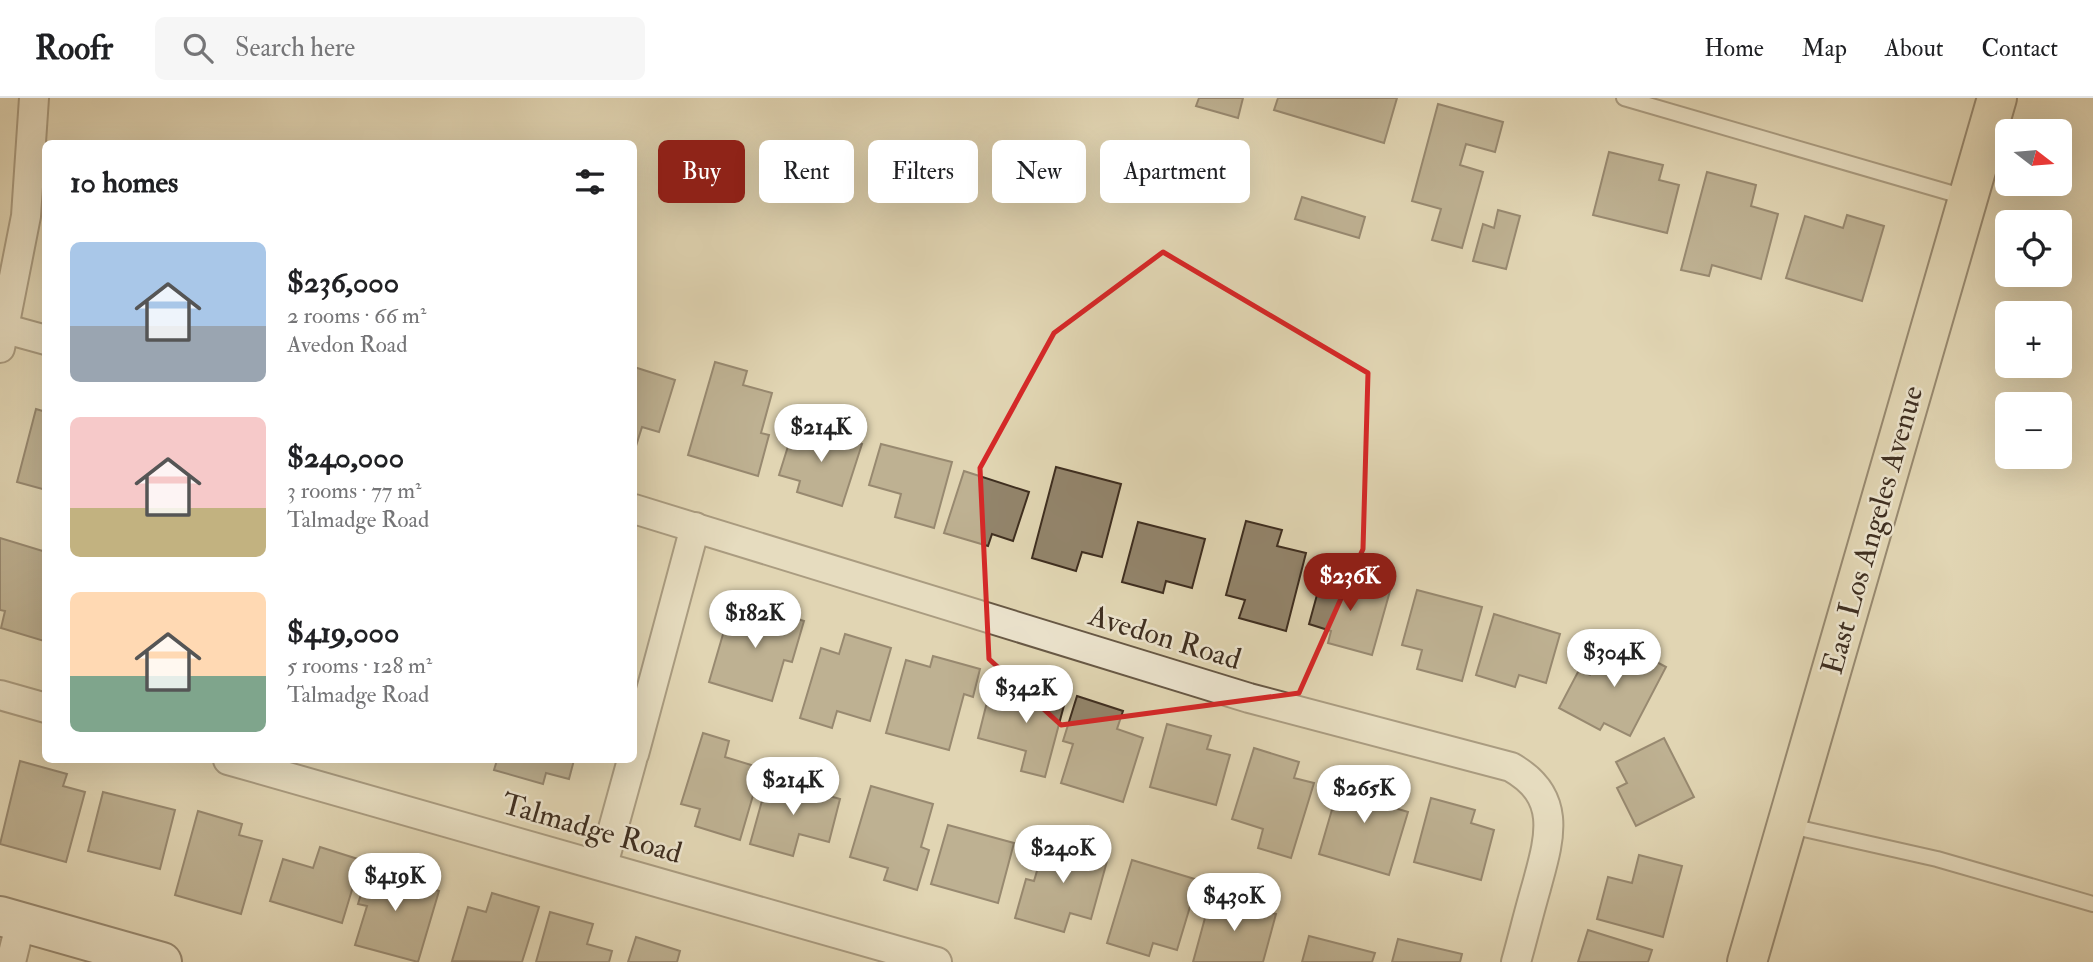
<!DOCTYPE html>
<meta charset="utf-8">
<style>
body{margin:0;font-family:"IM FELL Double Pica",serif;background:#f6f6f6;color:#202124;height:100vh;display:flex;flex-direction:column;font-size:26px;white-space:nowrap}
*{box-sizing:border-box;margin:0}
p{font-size:23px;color:#757577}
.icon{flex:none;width:38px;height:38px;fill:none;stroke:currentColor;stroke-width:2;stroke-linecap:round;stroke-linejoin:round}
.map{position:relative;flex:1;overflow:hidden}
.side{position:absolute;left:42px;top:42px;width:595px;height:623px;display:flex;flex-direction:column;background:#fff;border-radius:10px;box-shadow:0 7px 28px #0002}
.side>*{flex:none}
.hud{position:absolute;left:658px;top:42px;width:665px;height:63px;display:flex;gap:14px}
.needle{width:46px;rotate:106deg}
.tools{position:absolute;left:1995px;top:21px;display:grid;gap:14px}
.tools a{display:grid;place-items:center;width:77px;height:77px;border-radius:10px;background:#fff;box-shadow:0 7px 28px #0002;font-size:35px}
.price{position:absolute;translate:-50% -60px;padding:0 16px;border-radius:24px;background:#fff;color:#222;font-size:23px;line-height:46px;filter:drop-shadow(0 2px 4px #0008)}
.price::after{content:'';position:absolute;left:50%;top:42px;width:21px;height:16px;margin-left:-10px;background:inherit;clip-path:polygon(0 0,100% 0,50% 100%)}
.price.active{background:#8f2418;color:#fff}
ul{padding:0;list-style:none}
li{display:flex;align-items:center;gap:21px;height:175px;padding:0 28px}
li span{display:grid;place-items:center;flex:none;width:196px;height:140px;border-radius:10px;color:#555}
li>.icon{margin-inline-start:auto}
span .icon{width:84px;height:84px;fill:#fffc;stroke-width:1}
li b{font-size:30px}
h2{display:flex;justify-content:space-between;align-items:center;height:84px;padding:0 28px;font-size:30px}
.chip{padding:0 24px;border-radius:10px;background:#fff;box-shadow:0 7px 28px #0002;font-size:24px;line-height:63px}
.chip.active{background:#8f2418;color:#fff}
header{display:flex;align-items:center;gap:42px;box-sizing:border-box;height:98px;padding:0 35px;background:#fff;border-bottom:2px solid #e0e0e0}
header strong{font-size:33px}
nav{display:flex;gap:38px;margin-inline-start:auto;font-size:24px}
.search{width:490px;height:63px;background:#f6f6f6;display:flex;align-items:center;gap:18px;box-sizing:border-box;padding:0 24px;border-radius:10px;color:#757577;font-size:26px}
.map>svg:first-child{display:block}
</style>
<header>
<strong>Roofr</strong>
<div class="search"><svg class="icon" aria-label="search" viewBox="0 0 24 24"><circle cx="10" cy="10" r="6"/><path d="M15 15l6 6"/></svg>Search here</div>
<nav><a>Home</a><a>Map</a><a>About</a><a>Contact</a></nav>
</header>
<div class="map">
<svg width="2093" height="864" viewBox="0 0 2093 864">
<rect width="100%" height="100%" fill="#e1d6b3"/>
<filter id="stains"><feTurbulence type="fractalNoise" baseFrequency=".00286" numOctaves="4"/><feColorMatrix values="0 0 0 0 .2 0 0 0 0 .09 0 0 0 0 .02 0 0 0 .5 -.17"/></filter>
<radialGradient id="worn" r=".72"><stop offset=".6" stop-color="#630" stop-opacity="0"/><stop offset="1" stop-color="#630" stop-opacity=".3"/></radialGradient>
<!-- building -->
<g fill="#93856c" stroke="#3e2e20" stroke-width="2">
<path d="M1199,0H1243L1238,20L1196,8Z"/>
<path d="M1278,0H1397L1384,45L1274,12Z"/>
<path d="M1438,6L1503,24L1495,54L1466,46L1460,67L1483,74L1462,150L1432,142L1441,111L1412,103Z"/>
<path d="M1609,54L1663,67L1659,82L1679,87L1667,135L1593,117Z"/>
<path d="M1707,74L1756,87L1751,108L1778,116L1761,181L1712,167L1709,178L1681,172Z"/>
<path d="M1302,99L1365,119L1359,140L1295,121Z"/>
<path d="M1498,112L1520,118L1506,171L1473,163L1483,126L1494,130Z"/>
<path d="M1847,117L1884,128L1862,203L1786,180L1805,118L1843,130Z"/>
<path d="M715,264L747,273L743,287L772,295L761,335L769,337L758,378L688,357Z"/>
<path d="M634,269L675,282L659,334L642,329L636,348Z"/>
<path d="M36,311L46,314V392L17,384Z"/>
<path d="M795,326L862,346L842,408L797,394L800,383L779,377Z"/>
<path d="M881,346L952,364L934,430L895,419L901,396L869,387Z"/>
<path d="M1056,369L1121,386L1102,459L1082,454L1076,473L1032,460Z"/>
<path d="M964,373L1029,394L1013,443L992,436L988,448L944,435Z"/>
<path d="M1246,423L1282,432L1277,448L1306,455L1286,533L1239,520L1245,502L1226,497Z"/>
<path d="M1138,424L1205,441L1192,490L1166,483L1163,495L1122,484Z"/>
<path d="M0,440L46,454L44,543L1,530L5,513L0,512Z"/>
<path d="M1323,475L1390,493L1372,557L1328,545L1331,533L1309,526Z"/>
<path d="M1417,492L1482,509L1462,583L1417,571L1422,552L1402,547Z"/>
<path d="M733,502L804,523L792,564L784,562L772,603L709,584Z"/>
<path d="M1494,516L1560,536L1546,585L1519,577L1515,589L1476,577Z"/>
<path d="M845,536L891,550L870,623L837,613L832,630L800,620L821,550L839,556Z"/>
<path d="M1610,539L1666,569L1630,638L1604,625L1600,632L1559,610L1579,572L1590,577Z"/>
<path d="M933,558L980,571L973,599L964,596L949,652L886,635L906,562L930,569Z"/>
<path d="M1026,584L1067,596L1045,679L1021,673L1026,653L978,640L989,596L1020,605Z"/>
<path d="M1077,598L1123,613L1117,631L1143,640L1123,704L1061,685L1073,646L1063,643Z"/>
<path d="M1167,626L1211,638L1207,651L1230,657L1216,707L1150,689Z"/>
<path d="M703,635L729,643L725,659L761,670L740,742L695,728L700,711L681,706Z"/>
<path d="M1664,640L1694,699L1636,728L1617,690L1627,685L1616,664Z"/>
<path d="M1254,650L1299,664L1294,680L1314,685L1291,760L1258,750L1263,731L1232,721Z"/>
<path d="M497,662H574L569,681L546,675L543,686L494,672Z"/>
<path d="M20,663L67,676L63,688L85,694L66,764L0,746Z"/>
<path d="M1343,674L1391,688L1385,707L1408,714L1389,777L1319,756Z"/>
<path d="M768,681L840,701L829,744L799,736L793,758L750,746Z"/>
<path d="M871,688L933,706L921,749L929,752L917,792L884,782L888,770L850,759Z"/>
<path d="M103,694L175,712L160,771L88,753Z"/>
<path d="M1431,700L1475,712L1471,725L1494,732L1481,782L1414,764Z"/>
<path d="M198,713L242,726L239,737L262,743L241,816L175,797Z"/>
<path d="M948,727L1014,745L998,805L931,786Z"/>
<path d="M1047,739L1109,756L1091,821L1070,815L1064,834L1015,820L1026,781L1034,783Z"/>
<path d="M320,749L361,762L342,825L270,803L283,761L313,770Z"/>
<path d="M1639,757L1682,768L1663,839L1597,821L1608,779L1632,785Z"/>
<path d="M1132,762L1198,782L1177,852L1153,845L1149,858L1107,845Z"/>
<path d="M371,763L416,777L414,786L439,793L418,864L355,847L367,808L358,806Z"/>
<path d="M492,795L539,809L522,864L452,863L468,809L486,814Z"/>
<path d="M1211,798L1276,816L1263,864H1193Z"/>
<path d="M550,814L593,826L587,846L612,853L609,864H536Z"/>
<path d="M1588,832L1652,852L1648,864H1578Z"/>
<path d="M1309,838L1375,855L1372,864H1302Z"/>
<path d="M636,839L680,853L677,864H628Z"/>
<path d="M1398,841L1462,856L1460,864H1392Z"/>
</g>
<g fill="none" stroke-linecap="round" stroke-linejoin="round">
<defs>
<g id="service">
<path d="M1624,0L1968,100"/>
<path d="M1786,727L1937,761L2093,806"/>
</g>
<g id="minor">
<path d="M6,231L46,242"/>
<path d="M0,250L26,118L34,0"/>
<path d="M634,411L1249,600L1511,669C1564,699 1549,742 1536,790C1529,814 1523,839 1516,864"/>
<path d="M0,597L46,610"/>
<path d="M634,656L695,429"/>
<path d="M228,662L937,864"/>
<path d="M603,767L632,662"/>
<path d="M11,864L21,823"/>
</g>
<path id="secondary" d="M0,818L162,864"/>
<path id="primary" d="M1747,864L1997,0"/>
</defs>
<!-- service casing -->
<use href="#service" stroke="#675845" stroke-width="18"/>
<!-- minor casing -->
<use href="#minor" stroke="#675845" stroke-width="32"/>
<!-- secondary casing -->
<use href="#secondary" stroke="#3e2e20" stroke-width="42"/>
<!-- primary casing -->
<use href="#primary" stroke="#3e2e20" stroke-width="42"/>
<!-- service -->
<use href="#service" stroke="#ece4ce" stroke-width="14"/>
<!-- minor -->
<use href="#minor" stroke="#ece4ce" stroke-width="28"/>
<!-- secondary -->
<use href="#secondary" stroke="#ece4ce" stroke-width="38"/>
<!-- primary -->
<use href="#primary" stroke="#e1d6b3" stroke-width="38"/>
</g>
<!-- marked area -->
<path d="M0 0H2093V864H0ZM1163,154L1368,275L1363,451L1299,595L1061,627L989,561L980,370L1054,235Z" fill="#e1d6b3" fill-opacity=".55" fill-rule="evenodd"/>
<path fill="none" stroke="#d62828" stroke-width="5" stroke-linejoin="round" d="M1163,154L1368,275L1363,451L1299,595L1061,627L989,561L980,370L1054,235Z"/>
<g text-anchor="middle" stroke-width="5" stroke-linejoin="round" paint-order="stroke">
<!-- street labels -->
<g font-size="30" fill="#3e2e20" stroke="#ece4ce">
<text transform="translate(1872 432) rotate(-74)" y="10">East Los Angeles Avenue</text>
<text transform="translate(1165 539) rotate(17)" y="10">Avedon Road</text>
<text transform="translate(592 730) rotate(16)" y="10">Talmadge Road</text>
</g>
</g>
<rect width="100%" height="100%" filter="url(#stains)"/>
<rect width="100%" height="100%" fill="url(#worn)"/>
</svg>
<div class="tools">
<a><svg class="needle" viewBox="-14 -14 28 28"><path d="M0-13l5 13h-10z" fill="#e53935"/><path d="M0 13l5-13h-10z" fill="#757577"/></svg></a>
<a><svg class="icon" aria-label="locate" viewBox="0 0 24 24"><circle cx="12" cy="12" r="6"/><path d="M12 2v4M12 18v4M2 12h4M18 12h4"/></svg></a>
<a>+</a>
<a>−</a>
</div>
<b class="price" style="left:821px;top:366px">$214K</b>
<b class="price active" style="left:1350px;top:515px">$236K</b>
<b class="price" style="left:755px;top:552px">$182K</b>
<b class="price" style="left:1614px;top:591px">$304K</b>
<b class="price" style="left:1026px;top:627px">$342K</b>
<b class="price" style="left:793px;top:719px">$214K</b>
<b class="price" style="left:1364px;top:727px">$265K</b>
<b class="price" style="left:1063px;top:787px">$240K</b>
<b class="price" style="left:395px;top:815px">$419K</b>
<b class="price" style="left:1234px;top:835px">$430K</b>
<div class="hud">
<a class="chip active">Buy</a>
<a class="chip">Rent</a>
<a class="chip">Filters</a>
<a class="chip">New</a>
<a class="chip">Apartment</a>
</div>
<section class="side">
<h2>10 homes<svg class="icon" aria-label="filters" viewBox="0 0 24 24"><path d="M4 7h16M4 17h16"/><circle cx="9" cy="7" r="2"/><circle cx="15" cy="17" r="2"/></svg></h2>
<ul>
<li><span style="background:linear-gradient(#a9c7e8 60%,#9aa5b1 0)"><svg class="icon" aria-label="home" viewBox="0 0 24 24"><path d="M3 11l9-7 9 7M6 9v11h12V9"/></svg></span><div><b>$236,000</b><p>2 rooms · 66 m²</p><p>Avedon Road</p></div></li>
<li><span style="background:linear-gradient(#f6c9c9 65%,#c2b280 0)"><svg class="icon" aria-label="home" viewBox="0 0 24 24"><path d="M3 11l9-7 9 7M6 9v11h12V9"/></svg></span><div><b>$240,000</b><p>3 rooms · 77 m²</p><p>Talmadge Road</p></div></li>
<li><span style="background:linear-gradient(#ffd9b3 60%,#7fa58c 0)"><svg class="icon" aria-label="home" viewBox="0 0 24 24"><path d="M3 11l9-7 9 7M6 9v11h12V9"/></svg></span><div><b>$419,000</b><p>5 rooms · 128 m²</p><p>Talmadge Road</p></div></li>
</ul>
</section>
</div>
